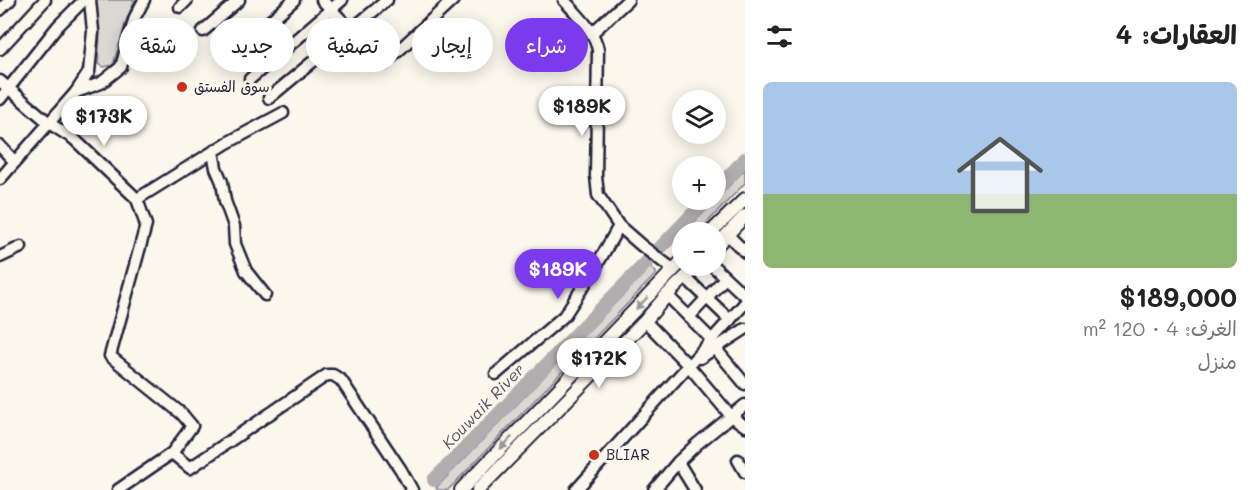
<!DOCTYPE html>
<html lang="ar">
<meta charset="utf-8">
<style>
body{margin:0;font-family:Mali,"Playpen Sans Arabic",sans-serif;background:#f2f2f2;color:#222;direction:rtl;height:100vh;display:flex;flex-direction:column;font-size:22px;white-space:nowrap}
*{box-sizing:border-box;margin:0}
p{font-size:20px;color:#767676}
.icon{flex:none;width:33px;height:33px;fill:none;stroke:currentColor;stroke-width:2;stroke-linecap:round;stroke-linejoin:round}
.map{position:relative;flex:1;overflow:hidden;direction:ltr}
.details{display:flex;flex-direction:column;background:#fff;width:510px}
.details>*{flex:none}
.guide{position:absolute;left:18px;top:18px;width:570px;height:54px;direction:rtl;display:flex;gap:12px}
.fabs{position:absolute;left:672px;top:90px;display:grid;gap:12px}
.fabs a{display:grid;place-items:center;width:54px;height:54px;border-radius:50%;background:#fff;box-shadow:0 3px 15px #0003;font-size:30px}
.price{position:absolute;translate:-50% -51px;padding:0 14px;border-radius:21px;background:#fff;color:#222;font-size:20px;line-height:39px;filter:drop-shadow(0 2px 3px #0008)}
.price::after{content:'';position:absolute;left:50%;top:36px;width:18px;height:14px;margin-left:-9px;background:inherit;clip-path:polygon(0 0,100% 0,50% 100%)}
.price.on{background:#7c3aed;color:#fff}
ul{padding:0;list-style:none}
li{display:grid;align-content:center;gap:12px;height:318px;padding:0 18px}
li span{display:grid;place-items:center;height:186px;border-radius:9px;color:#555}
li>.icon{margin-inline-start:auto}
span .icon{width:108px;height:108px;fill:#fffc;stroke-width:1}
li b{font-size:26px}
h2{display:flex;justify-content:space-between;align-items:center;height:72px;padding:0 18px;font-size:26px}
.chip{padding:0 21px;border-radius:27px;background:#fff;box-shadow:0 3px 15px #0003;font-size:21px;line-height:54px}
.chip.on{background:#7c3aed;color:#fff}
main{display:flex;flex:1;min-height:0}
.map>svg:first-child{display:block}
</style>
<main>
<section class="details">
<h2>العقارات: 4<svg class="icon" aria-label="filters" viewBox="0 0 24 24"><path d="M4 7h16M4 17h16"/><circle cx="9" cy="7" r="2"/><circle cx="15" cy="17" r="2"/></svg></h2>
<ul>
<li><span style="background:linear-gradient(#a9c7e8 60%,#8fb573 0)"><svg class="icon" aria-label="home" viewBox="0 0 24 24"><path d="M3 11l9-7 9 7M6 9v11h12V9"/></svg></span><div><b>$189,000</b><p>الغرف: 4 · 120 m²</p><p>منزل</p></div></li>
</ul>
</section>
<div class="map">
<svg width="745" height="490" viewBox="0 0 745 490">
<rect width="100%" height="100%" fill="#fbf7ec"/>
<filter id="ink" filterUnits="userSpaceOnUse"><feTurbulence type="fractalNoise" baseFrequency=".0167" numOctaves="2"/><feDisplacementMap in="SourceGraphic" scale="12" xChannelSelector="R" yChannelSelector="G"/><feConvolveMatrix kernelMatrix="1 2 1 2 8 2 1 2 1" color-interpolation-filters="sRGB"/></filter>
<g filter="url(#ink)">
<!-- green -->
<g fill="#dbd8d3" stroke="#7e7d87" stroke-width="1.5">
<path d="M96,0H135L126,21L113,65L104,67L98,64L100,34Z"/>
<path d="M745,169V183L698,232H685Z"/>
<path d="M650,267L656,272V274L448,490H438L436,488Z"/>
</g>
<g fill="none" stroke-linecap="round" stroke-linejoin="round">
<!-- river -->
<g stroke="#b1aeb0" stroke-width="14">
<path d="M716,190L745,159"/>
<path d="M434,480L642,267L706,200"/>
</g>
<defs>
<g id="minor">
<path d="M322,0L384,64L453,0"/>
<path d="M564,0C577,15 594,29 598,50L596,176L598,195L619,226L642,246L674,270"/>
<path d="M180,7L187,0"/>
<path d="M0,10L10,0"/>
<path d="M203,31L239,0"/>
<path d="M592,33L628,0"/>
<path d="M0,49L45,0"/>
<path d="M229,57L294,0"/>
<path d="M250,79L342,0"/>
<path d="M0,81L49,123L74,139L137,199"/>
<path d="M76,92L101,83L121,67L135,17L144,0"/>
<path d="M269,98L387,0"/>
<path d="M0,99L58,26L84,0"/>
<path d="M0,146L15,162"/>
<path d="M213,152L216,168L222,182L225,201L234,226L235,244L246,271L265,295"/>
<path d="M0,179L76,92L89,72L93,31L90,0"/>
<path d="M727,234L745,252"/>
<path d="M0,257L21,247"/>
<path d="M713,266L745,296"/>
<path d="M686,278L730,320"/>
<path d="M667,295L711,339"/>
<path d="M689,317L725,278"/>
<path d="M645,321L688,365L731,416L745,426"/>
<path d="M715,348L745,384"/>
<path d="M700,358L745,329"/>
<path d="M496,374L564,316L594,270L619,226"/>
<path d="M172,453L190,468L327,375H333L341,380L401,470L412,490"/>
<path d="M738,460L745,472"/>
<path d="M678,462L695,490"/>
<path d="M118,490L172,453L192,426L182,414L110,356L146,225L137,199L227,143L283,113"/>
<path d="M576,490L745,303"/>
<path d="M654,490L678,462L697,444L745,405"/>
</g>
<g id="major">
<path d="M711,232L745,199"/>
<path d="M716,246L745,216"/>
<path d="M461,490L682,261"/>
<path d="M478,490L645,321L667,295L697,266"/>
</g>
</defs>
<!-- minor casing -->
<use href="#minor" stroke="#22223b" stroke-width="15"/>
<!-- major casing -->
<use href="#major" stroke="#22223b" stroke-width="16"/>
<!-- minor -->
<use href="#minor" stroke="#fbf7ec" stroke-width="10"/>
<!-- major -->
<use href="#major" stroke="#fbf7ec" stroke-width="12"/>
</g>
<!-- one-way arrows -->
<defs><path id="oneway-solid" d="M-6-.8H1V-3.2L6.5 0L1 3.2V.8H-6Z" transform="scale(1.5)"/></defs>
<g fill="#99979c">
<use href="#oneway-solid" transform="translate(642 303) rotate(134)"/>
<use href="#oneway-solid" transform="translate(506 443) rotate(134)"/>
</g>
</g>
<!-- markers -->
<g fill="#c8321e" stroke="#fbf7ec" stroke-width="2">
<circle cx="182" cy="87" r="6"/>
<circle cx="594" cy="455" r="6"/>
</g>
<g text-anchor="middle" stroke-width="6" stroke-linejoin="round" paint-order="stroke">
<!-- poi labels -->
<g font-size="15" fill="#22223b" stroke="#fbf7ec" text-anchor="start">
<text x="194" y="92">سوق الفستق</text>
<text x="606" y="460">BLIAR</text>
</g>
<!-- water labels -->
<g font-size="16" font-style="italic" fill="#545364" stroke="#fbf7ec">
<text transform="translate(483 406) rotate(-46)" y="6">Kouwaik River</text>
</g>
</g>
</svg>
<div class="fabs">
<a><svg class="icon" aria-label="layers" viewBox="0 0 24 24"><path d="M12 4l9 5-9 5-9-5zM3 14l9 5 9-5"/></svg></a>
<a>+</a>
<a>−</a>
</div>
<b class="price" style="left:582px;top:137px">$189K</b>
<b class="price" style="left:104px;top:147px">$173K</b>
<b class="price on" style="left:558px;top:300px">$189K</b>
<b class="price" style="left:599px;top:389px">$172K</b>
<div class="guide">
<a class="chip on">شراء</a>
<a class="chip">إيجار</a>
<a class="chip">تصفية</a>
<a class="chip">جديد</a>
<a class="chip">شقة</a>
</div>
</div>
</main>
